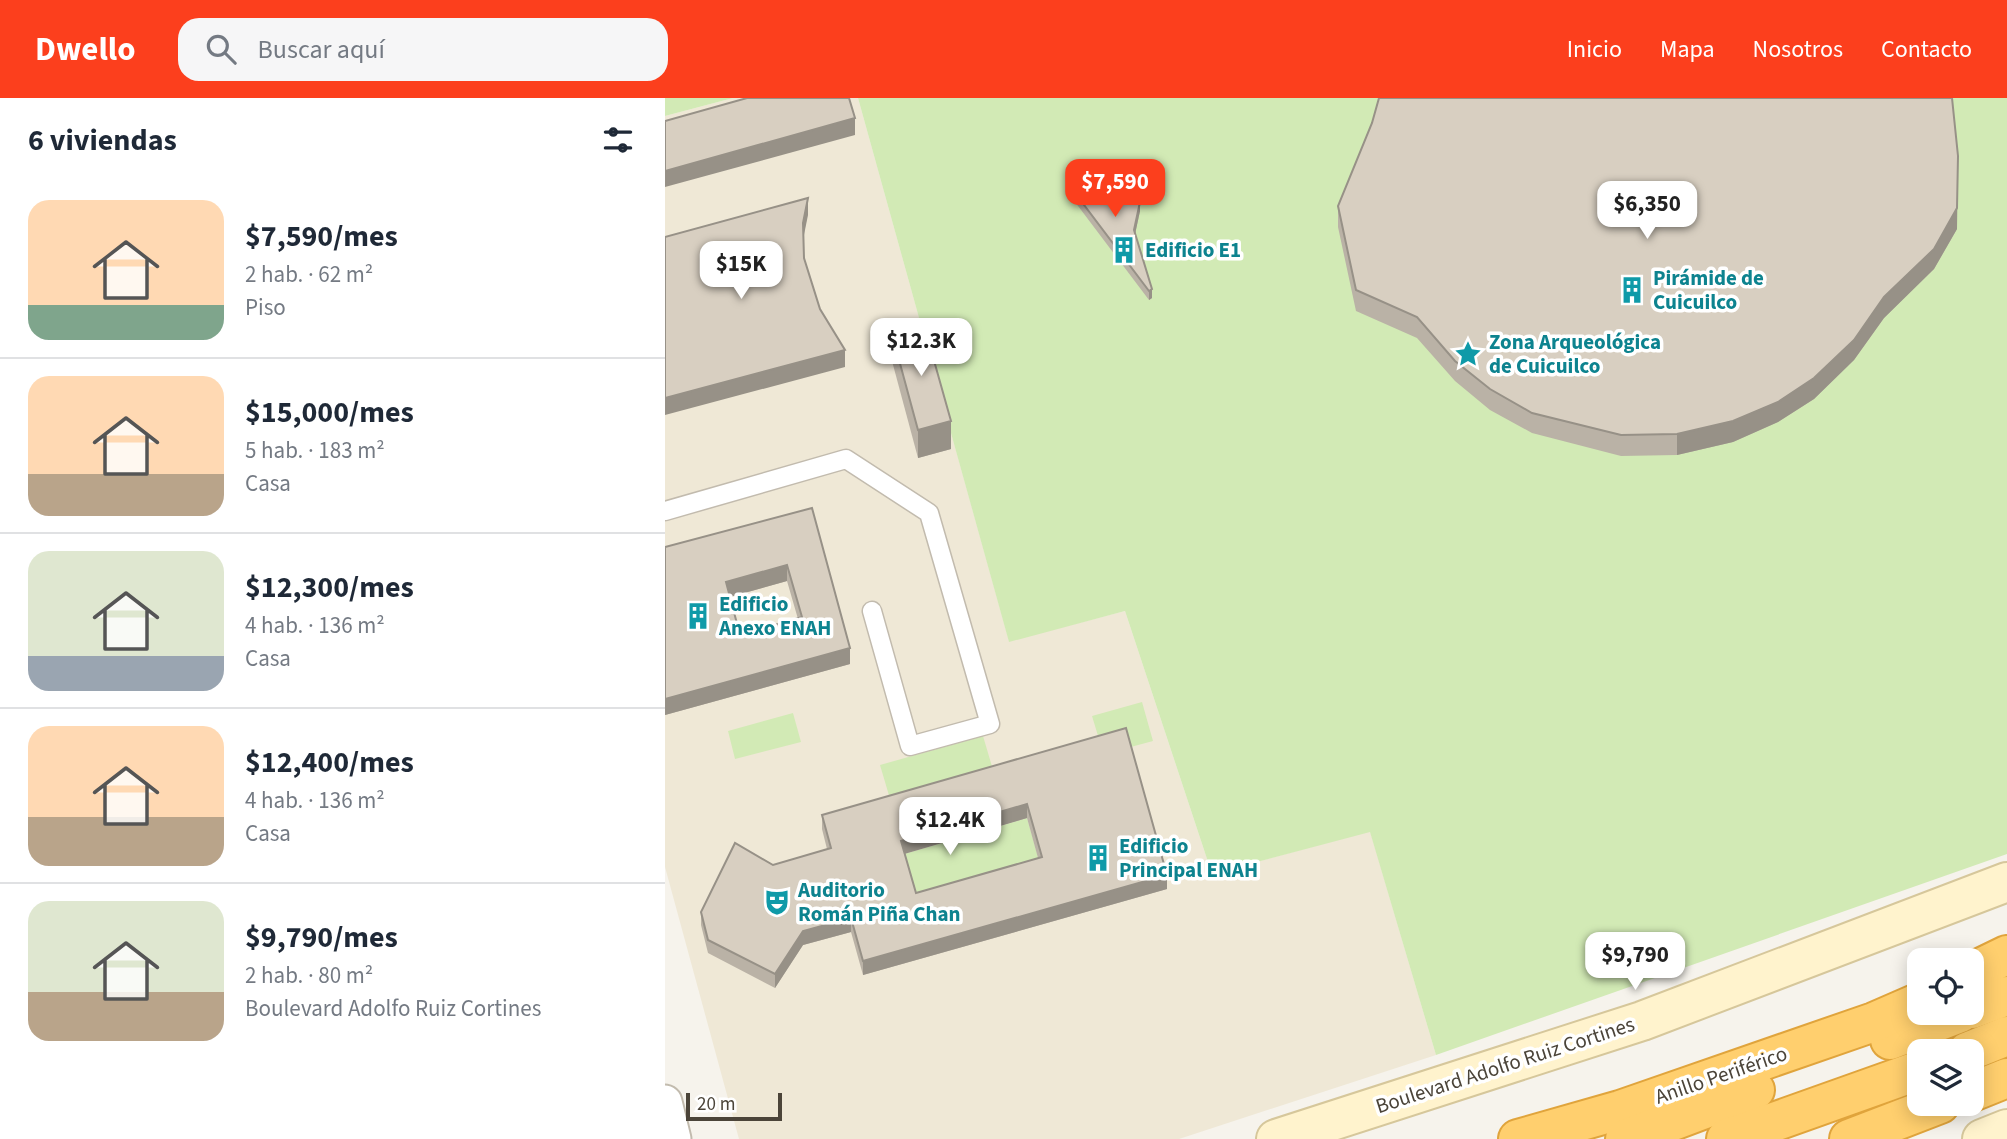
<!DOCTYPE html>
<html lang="es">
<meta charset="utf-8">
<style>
body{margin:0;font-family:"Source Sans 3",sans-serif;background:#f6f6f7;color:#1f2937;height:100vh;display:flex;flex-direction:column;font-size:26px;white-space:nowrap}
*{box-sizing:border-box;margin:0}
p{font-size:23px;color:#747a83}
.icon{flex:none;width:38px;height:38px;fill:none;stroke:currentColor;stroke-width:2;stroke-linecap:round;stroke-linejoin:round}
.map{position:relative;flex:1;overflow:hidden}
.side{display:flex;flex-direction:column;background:#fff;width:665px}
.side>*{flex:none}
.controls{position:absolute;left:1242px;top:850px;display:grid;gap:14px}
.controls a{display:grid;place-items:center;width:77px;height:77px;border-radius:14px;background:#fff;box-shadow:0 4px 18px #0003;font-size:35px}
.scale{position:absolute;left:21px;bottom:18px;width:96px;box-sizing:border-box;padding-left:7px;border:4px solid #4b4439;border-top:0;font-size:19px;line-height:24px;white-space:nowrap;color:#4b4439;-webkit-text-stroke:5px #fff;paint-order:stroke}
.price{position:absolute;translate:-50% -60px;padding:0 16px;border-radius:14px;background:#fff;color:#222;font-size:23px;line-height:46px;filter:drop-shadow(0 2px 4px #0008)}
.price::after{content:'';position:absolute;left:50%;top:42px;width:21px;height:16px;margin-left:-10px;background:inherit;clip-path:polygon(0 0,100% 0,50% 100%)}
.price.current{background:#fc3f1d;color:#fff}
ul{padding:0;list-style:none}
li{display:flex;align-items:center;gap:21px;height:175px;padding:0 28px}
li+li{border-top:2px solid #e0e1e3}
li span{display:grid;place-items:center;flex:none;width:196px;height:140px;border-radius:21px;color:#555}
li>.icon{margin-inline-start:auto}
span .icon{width:84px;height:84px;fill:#fffc;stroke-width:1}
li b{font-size:30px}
h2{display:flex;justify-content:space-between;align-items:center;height:84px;padding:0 28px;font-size:30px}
header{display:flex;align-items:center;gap:42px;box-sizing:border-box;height:98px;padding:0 35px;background:#fc3f1d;color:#fff}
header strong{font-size:33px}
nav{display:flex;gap:38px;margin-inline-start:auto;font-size:24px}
.search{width:490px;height:63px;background:#f6f6f7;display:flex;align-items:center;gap:18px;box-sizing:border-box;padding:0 24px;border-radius:21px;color:#747a83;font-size:26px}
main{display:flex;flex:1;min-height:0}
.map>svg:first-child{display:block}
</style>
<header>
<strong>Dwello</strong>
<div class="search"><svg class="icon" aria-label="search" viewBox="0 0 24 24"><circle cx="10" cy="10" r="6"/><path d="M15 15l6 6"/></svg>Buscar aquí</div>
<nav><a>Inicio</a><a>Mapa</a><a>Nosotros</a><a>Contacto</a></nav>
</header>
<main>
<section class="side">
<h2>6 viviendas<svg class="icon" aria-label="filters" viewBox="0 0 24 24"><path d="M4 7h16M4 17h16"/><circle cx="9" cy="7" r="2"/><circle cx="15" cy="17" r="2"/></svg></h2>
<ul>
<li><span style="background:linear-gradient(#ffd9b3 75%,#7fa58c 0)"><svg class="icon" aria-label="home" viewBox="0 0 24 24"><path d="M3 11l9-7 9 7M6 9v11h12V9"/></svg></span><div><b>$7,590/mes</b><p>2 hab. · 62 m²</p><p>Piso</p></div></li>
<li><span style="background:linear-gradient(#ffd9b3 70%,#b9a48a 0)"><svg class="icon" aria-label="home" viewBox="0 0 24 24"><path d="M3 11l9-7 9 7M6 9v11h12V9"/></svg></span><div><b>$15,000/mes</b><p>5 hab. · 183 m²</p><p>Casa</p></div></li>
<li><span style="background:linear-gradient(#dfe7d0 75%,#9aa5b1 0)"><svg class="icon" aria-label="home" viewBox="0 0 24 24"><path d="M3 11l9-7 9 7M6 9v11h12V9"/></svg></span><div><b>$12,300/mes</b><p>4 hab. · 136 m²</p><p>Casa</p></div></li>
<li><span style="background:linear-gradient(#ffd9b3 65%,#b9a48a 0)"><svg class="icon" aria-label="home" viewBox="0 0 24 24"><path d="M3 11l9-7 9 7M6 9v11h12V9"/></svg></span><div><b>$12,400/mes</b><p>4 hab. · 136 m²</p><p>Casa</p></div></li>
<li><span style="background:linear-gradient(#dfe7d0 65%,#b9a48a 0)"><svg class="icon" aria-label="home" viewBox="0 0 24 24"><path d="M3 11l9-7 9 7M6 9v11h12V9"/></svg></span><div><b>$9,790/mes</b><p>2 hab. · 80 m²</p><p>Boulevard Adolfo Ruiz Cortines</p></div></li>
</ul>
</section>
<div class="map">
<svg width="1342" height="1041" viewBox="0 0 1342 1041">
<rect width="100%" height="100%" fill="#f6f3ec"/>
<!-- education -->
<path fill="#efe8d6" d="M68,0H193L344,543L460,513L547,776L705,733L771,957L514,1041H74L0,769V18Z"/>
<!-- green -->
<g fill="#d2eab5">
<path d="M0,0H68L0,18Z"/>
<path d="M193,0H1342V756L771,957L705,734L547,776L460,513L344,544Z"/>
<path d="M477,604L488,643L462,650L437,651L427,618Z"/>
<path d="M128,615L136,644L70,661L63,633Z"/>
<path d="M318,638L331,682L228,711L215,667Z"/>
<path d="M362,720L377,773L251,809L236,757Z"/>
</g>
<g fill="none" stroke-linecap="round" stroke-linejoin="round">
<defs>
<path id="service" d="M0,413L181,361L264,415L325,626L245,648L207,513"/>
<path id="minor" d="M0,1004L9,1041"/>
<g id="secondary">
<path d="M611,1041L977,923L1342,784"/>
<path d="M1317,1041L1342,1031"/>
</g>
<g id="motorway">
<path d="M1307,874L1342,857"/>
<path d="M1307,911L1342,898"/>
<path d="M1225,942L1295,915"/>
<path d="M1302,954L1342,938"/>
<path d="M1307,994L1342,980"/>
<path d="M853,1041L955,1012L1209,924L1255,904"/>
<path d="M960,1041L1090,992"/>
<path d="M1061,1041L1255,972"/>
<path d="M1184,1041L1275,1006"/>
</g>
</defs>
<!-- service casing -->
<use href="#service" stroke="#c2bbae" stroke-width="21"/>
<!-- minor casing -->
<use href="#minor" stroke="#c2bbae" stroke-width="37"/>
<!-- secondary casing -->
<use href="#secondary" stroke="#d6c79b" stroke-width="42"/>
<!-- motorway casing -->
<use href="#motorway" stroke="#e0a43c" stroke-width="42"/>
<!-- service -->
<use href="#service" stroke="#fff" stroke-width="18"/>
<!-- minor -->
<use href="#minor" stroke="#fff" stroke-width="33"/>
<!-- secondary -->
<use href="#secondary" stroke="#fff3cd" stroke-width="38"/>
<!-- motorway -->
<use href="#motorway" stroke="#ffcf6e" stroke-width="38"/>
</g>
<!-- wall -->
<g fill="#bab2a6" fill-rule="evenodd">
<path d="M404,87L475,113L470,136L487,200L484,202L404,96Z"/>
<path d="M673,108L1292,131L1269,171L1219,220L1189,262L1149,301L1113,324L1068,344L1012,357L956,358L867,335L825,312L790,283L752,240L691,213L673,129Z"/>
<path d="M227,236L286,351L253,360L227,263Z"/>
<path d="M147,410L185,566L0,617V449ZM122,483L133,521L75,537L65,499Z"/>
<path d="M461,630L502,791L198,877L186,834L138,847L110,890L43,855L36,827V814L108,767L162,751L157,731V717ZM362,720L373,760L251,795L240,755Z"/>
</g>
<!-- shaded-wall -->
<g fill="#979187">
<path d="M190,20V37L0,89V73Z"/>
<path d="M1293,58L1292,131L1269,171L1219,220L1189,262L1149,301L1113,324L1068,344L1012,357V336L1219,199Z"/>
<path d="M143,100V117L138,142V125Z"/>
<path d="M475,104V113L469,141V132Z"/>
<path d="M487,191V200L484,202V193Z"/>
<path d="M180,252V269L0,317V300Z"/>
<path d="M286,323V351L253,360V332Z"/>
<path d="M122,467V483L61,500V484Z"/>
<path d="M185,550V566L0,617V601Z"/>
<path d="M362,706V720L236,757V743Z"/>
<path d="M502,777V791L198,877V863Z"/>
<path d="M186,820V834L138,847L110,890V876L138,833Z"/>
</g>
<!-- building -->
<g fill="#d8cfc1" stroke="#979187" stroke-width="2" fill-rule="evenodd">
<path d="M82,0H184L190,20L0,73V23Z"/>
<path d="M714,0H1287L1293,58L1292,110L1269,151L1219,199L1189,242L1149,280L1113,304L1068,323L1012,336L956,337L867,315L825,291L790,263L752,219L691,192L673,108L707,25Z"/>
<path d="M436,78L475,104L469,132L487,191L484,193L404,87Z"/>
<path d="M143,100L138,125L139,160L155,211L180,252L0,300V138V139Z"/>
<path d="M259,227L286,323L253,332L227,236Z"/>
<path d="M147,410L185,550L0,601V449ZM122,467L137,519L75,537L61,484Z"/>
<path d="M461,630L502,777L198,863L186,820L138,833L110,876L43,842L36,814L70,745L108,767L166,750L157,717ZM362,706L377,759L251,795L236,743Z"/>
</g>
<!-- icons -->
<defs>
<symbol id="building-bare" viewBox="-9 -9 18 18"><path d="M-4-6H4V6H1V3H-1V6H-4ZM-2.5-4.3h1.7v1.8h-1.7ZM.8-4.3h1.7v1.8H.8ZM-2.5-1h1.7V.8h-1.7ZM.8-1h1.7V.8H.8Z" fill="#0f9aa8" stroke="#fff" stroke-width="2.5" paint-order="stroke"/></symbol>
<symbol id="sight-bare" viewBox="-9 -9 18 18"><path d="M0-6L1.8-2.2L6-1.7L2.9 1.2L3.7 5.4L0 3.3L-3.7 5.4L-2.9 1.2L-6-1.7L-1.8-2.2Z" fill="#0f9aa8" stroke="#fff" stroke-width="2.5" paint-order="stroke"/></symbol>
<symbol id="theatre-bare" viewBox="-9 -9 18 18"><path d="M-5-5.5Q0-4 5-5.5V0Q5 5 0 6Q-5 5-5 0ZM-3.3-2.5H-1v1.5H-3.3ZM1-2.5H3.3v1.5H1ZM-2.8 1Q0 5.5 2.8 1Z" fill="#0f9aa8" stroke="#fff" stroke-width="2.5" paint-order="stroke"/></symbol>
</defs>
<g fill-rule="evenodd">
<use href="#building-bare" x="440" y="133" width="38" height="38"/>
<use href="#building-bare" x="948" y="173" width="38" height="38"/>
<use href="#sight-bare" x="784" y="237" width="38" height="38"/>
<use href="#building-bare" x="14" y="499" width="38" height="38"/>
<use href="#building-bare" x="414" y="741" width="38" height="38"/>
<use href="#theatre-bare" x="93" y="785" width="38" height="38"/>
</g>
<g text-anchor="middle" stroke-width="7" stroke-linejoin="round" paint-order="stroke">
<!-- culture labels -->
<g font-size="21" font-weight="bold" fill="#0d838f" stroke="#fff" text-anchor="start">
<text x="480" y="159">Edificio E1</text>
<text x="988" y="187">Pirámide de<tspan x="988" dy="24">Cuicuilco</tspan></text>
<text x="824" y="251">Zona Arqueológica<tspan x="824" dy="24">de Cuicuilco</tspan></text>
<text x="54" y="513">Edificio<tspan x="54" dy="24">Anexo ENAH</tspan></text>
<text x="454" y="755">Edificio<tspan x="454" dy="24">Principal ENAH</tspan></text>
<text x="133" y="799">Auditorio<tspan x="133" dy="24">Román Piña Chan</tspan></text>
</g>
<!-- street labels -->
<g font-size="21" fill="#4b4439" stroke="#fff">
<text transform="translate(840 967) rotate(-18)" y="7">Boulevard Adolfo Ruiz Cortines</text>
<text transform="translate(1056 977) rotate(-19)" y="7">Anillo Periférico</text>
</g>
</g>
</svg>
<div class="controls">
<a><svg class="icon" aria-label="locate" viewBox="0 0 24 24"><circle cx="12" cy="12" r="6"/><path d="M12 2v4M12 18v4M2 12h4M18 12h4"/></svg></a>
<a><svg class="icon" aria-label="layers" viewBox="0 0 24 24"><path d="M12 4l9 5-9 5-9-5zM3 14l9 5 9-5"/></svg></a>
</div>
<div class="scale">20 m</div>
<b class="price current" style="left:450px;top:121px">$7,590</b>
<b class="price" style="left:982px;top:143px">$6,350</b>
<b class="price" style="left:76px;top:203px">$15K</b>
<b class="price" style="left:256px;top:280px">$12.3K</b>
<b class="price" style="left:285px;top:759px">$12.4K</b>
<b class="price" style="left:970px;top:894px">$9,790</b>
</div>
</main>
